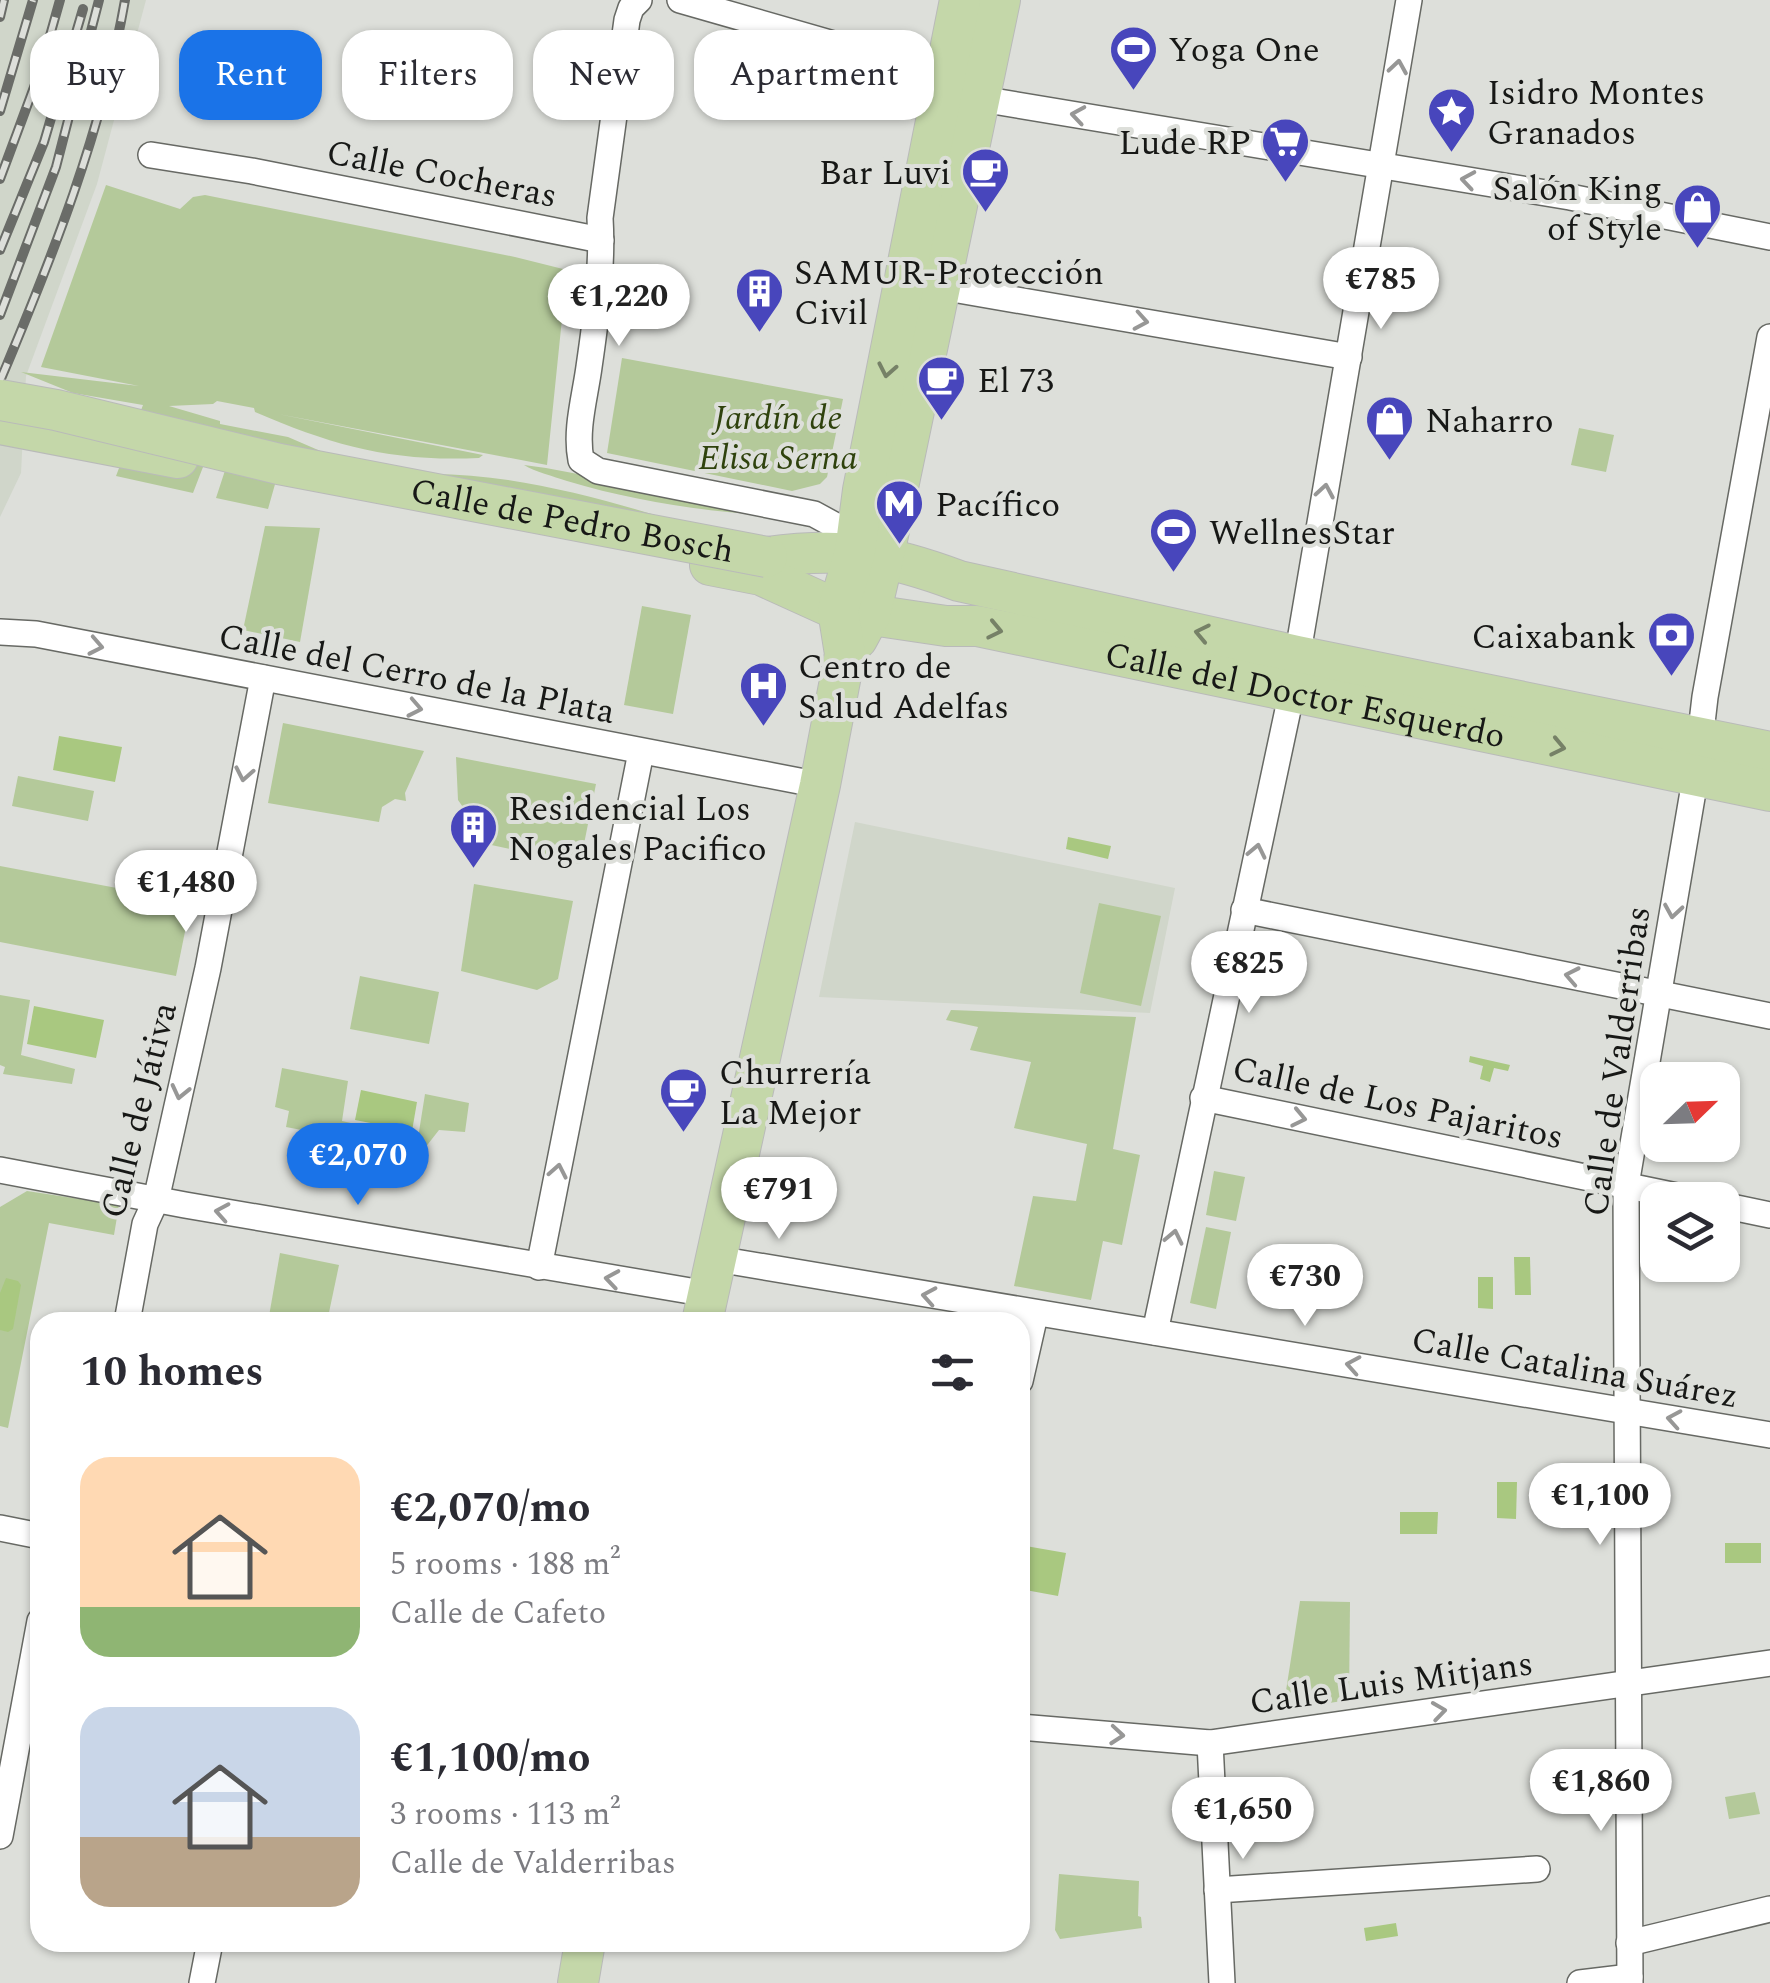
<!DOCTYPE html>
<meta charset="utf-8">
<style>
body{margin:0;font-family:Spectral,serif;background:#f7f7f7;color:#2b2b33;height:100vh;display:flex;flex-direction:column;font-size:38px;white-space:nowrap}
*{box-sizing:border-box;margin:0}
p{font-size:32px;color:#7c7c81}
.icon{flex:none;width:55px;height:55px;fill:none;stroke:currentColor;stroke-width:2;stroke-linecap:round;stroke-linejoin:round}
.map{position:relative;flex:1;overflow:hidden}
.details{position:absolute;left:30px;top:1312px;width:1000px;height:640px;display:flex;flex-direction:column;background:#fff;border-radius:30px;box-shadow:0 2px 8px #0004}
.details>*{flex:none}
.banner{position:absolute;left:30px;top:30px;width:1000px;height:90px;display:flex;gap:20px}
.needle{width:65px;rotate:67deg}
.fabs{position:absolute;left:1640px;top:1062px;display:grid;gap:20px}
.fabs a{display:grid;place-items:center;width:100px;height:100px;border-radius:20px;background:#fff;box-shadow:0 2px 8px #0004;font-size:50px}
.price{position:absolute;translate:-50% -85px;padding:0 22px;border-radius:35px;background:#fff;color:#222;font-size:32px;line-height:65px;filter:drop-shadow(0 2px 5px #0008)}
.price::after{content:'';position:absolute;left:50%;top:60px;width:30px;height:22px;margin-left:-15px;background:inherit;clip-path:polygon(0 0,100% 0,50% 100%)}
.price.selected{background:#1a73e8;color:#fff}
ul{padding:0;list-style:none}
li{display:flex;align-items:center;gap:30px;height:250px;padding:0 50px}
li span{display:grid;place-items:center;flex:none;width:280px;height:200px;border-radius:30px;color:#555}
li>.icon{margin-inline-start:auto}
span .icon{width:120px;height:120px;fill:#fffc;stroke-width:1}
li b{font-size:42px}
h2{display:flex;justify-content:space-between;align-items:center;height:120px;padding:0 50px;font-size:42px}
.chip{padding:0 35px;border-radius:30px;background:#fff;box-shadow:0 2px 8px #0004;font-size:35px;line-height:90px}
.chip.selected{background:#1a73e8;color:#fff}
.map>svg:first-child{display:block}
</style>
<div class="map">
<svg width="1770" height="1983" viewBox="0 0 1770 1983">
<rect width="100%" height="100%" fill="#dddfda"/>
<!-- built -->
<g fill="#d0d6ca">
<path d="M0,0H146L97,184L26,376L21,473L0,517Z"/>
<path d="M855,822L1175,888L1150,1013L819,997Z"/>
</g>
<!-- green -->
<g fill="#b4c99a">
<path d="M106,185L180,209L193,197L205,195L515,257L567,270L547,465L278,414L483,455L479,458C392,462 334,446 255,412L254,408L217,401L213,404L169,406L220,421V424L288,437L332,456H283L268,509L216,498L233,446L213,441L193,493L116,476L143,405L73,393L21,372L139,386L41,367Z"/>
<path d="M622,358L843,399L827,477L820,484L792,491L607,453Z"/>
<path d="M1579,428L1614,435L1606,472L1571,465Z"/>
<path d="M524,465L546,468L764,509L761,515C695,510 630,500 567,481C553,476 535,472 524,465Z"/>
<path d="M432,474C523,474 616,503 702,529Z"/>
<path d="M265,526L320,528L300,642L243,630Z"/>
<path d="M642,606L691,615L673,714L624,705Z"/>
<path d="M283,723L424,751L405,793L406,801L395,799L382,807L379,822L268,803Z"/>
<path d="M456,757L596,784L580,864L482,843L483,836L458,800Z"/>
<path d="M18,776L94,791L88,821L12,806Z"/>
<path d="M0,866L191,902L176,976L0,942Z"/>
<path d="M474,884L573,901L558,979L537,990L461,971Z"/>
<path d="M1099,903L1161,916L1141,1006L1080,993Z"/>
<path d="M360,976L439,992L429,1044L350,1029Z"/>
<path d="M0,995L30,1000L21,1055L75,1069L72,1084L3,1074L5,1067L0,1065Z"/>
<path d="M951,1010L1136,1017L1113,1149L1140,1155L1122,1245L1103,1241L1091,1300L1014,1286L1033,1196L1076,1201L1087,1144L1014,1128L1031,1062L970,1050L978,1027L946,1020Z"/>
<path d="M282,1068L348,1081L342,1121L418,1138L425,1094L469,1103L465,1132L439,1130L421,1153L286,1127L289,1111L275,1107Z"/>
<path d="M1214,1171L1245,1177L1236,1221L1206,1215Z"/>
<path d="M27,1191L119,1205L114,1235L49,1223L8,1428L0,1426V1207Z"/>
<path d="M1206,1227L1231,1232L1216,1309L1190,1303Z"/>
<path d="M280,1253L339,1265L327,1322H268Z"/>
<path d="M1300,1601L1350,1602L1349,1700L1283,1710Z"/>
<path d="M1755,1792L1760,1814L1729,1819L1725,1797Z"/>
<path d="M1059,1874L1139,1881L1138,1916L1141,1917L1142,1928L1060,1939L1055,1930Z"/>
</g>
<!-- water -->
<g fill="#a9c880">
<path d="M396,32L408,35L423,47L453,55L460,68C458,75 458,77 452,82C442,89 392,81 382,73C363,59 378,36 396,32Z"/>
<path d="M59,736L122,747L115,782L53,770Z"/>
<path d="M1068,837L1111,846L1108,859L1066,849Z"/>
<path d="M34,1006L104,1020L96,1058L27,1044Z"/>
<path d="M1470,1056L1510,1065L1508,1071L1494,1068L1490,1082L1480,1079L1483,1066L1469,1062Z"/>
<path d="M361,1090L417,1102L412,1131L355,1120Z"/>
<path d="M1514,1257H1530L1531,1295H1515Z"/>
<path d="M1478,1277H1493V1309L1478,1308Z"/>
<path d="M6,1278L18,1281L21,1285L13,1329L8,1332L0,1330V1293Z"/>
<path d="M1497,1482H1517L1516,1519L1497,1518Z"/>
<path d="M1400,1512H1438L1437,1534H1400Z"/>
<rect x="1725" y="1543" width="36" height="20"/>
<path d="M1020,1545L1066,1553L1058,1596L1020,1589Z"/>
<path d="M1396,1923L1398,1936L1366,1941L1364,1928Z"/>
</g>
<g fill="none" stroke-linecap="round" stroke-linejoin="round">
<defs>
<g id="street">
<path d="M639,0L631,8L627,20L600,218C603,266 596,319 589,367C585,397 575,430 581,460L598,471L814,514L836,526L855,552"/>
<path d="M680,0L945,76L981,99L1570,197L1770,237"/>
<path d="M151,155L252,171L601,240"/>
<path d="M934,278L941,287L1349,357"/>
<path d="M0,632L36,634L820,785"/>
<path d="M1244,910L1770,1016"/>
<path d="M1203,1098L1696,1200"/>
<path d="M0,1170L185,1205L708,1294"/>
<path d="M1722,1205L1770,1215"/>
<path d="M717,1259L1770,1435"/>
<path d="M539,1267L641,752"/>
<path d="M127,1322L145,1224L156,1200L208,968L263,678"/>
<path d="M1155,1332L1289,705L1409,0"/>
<path d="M1020,1381L1035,1315"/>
<path d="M0,1528L40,1536"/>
<path d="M1020,1727L1210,1743L1770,1663"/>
<path d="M1210,1743L1222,1983"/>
<path d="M0,1836L40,1621"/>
<path d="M1217,1890L1537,1869"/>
<path d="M1629,1943L1770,1909"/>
<path d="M202,1983L210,1942"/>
<path d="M1580,1983L1630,1977"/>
<path d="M1630,1983L1626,1185L1696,774L1705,697L1770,337"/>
</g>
<g id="primary">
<path d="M0,424L178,458"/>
<path d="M767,557C843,547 887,554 959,581L1297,656L1770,752"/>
<path id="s1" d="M710,565L761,575L838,610L946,626H977L1770,791"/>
<path d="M857,639L870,615L883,559L1000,0"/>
<path d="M702,1322L820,785L845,654L838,610L855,552L863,490L960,0"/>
<path d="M578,1983L585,1942"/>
</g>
</defs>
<!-- street casing -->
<use href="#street" stroke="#676964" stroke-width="28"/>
<!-- primary casing -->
<use href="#primary" stroke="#b9bab9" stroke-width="42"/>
<!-- street -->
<use href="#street" stroke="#fff" stroke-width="25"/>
<!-- primary -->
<use href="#primary" stroke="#c4d7a9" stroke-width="40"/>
<defs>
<g id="rail">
<path d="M0,17L4,0"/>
<path d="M0,111L33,0"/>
<path d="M0,179L40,71L60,0"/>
<path d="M0,250L44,142L83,9"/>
<path d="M0,315L56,167L99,0"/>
<path d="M0,381C52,258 102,132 125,0"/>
</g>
</defs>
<!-- rail casing -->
<use href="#rail" stroke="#6a6c68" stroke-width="10"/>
<!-- rail -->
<use href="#rail" stroke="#dddfda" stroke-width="6" stroke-dasharray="19" stroke-linecap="butt"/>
<defs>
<g id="primary-bridge">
<path id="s2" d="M0,400L56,410L279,464L767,557"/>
</g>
</defs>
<!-- primary-bridge casing -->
<use href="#primary-bridge" stroke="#b9bab9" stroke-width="42" stroke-linecap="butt"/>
<!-- primary-bridge -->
<use href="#primary-bridge" stroke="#c4d7a9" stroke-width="40"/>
</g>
<!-- one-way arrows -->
<defs><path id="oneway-chevron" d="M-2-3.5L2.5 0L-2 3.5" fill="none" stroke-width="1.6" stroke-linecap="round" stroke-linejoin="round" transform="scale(2.5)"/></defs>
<g stroke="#979796">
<use href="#oneway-chevron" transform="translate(1398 67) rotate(-81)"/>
<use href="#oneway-chevron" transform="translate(1078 115) rotate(-171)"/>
<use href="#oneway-chevron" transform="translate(1468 180) rotate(-171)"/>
<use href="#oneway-chevron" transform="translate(1141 321) rotate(10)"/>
<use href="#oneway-chevron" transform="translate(1325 491) rotate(-80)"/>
<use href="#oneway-chevron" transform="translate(96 646) rotate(11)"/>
<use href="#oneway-chevron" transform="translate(415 708) rotate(11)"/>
<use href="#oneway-chevron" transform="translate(244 774) rotate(101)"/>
<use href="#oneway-chevron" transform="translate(1257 851) rotate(-78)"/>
<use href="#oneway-chevron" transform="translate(1673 911) rotate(99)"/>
<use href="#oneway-chevron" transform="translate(1572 976) rotate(-169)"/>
<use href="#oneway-chevron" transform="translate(180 1092) rotate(103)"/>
<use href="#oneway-chevron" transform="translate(1299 1118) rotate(12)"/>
<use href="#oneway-chevron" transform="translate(558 1171) rotate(-79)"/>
<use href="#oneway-chevron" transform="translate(222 1212) rotate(-170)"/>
<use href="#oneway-chevron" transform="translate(1174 1237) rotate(-78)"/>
<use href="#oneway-chevron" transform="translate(612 1279) rotate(-171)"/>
<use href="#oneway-chevron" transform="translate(929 1296) rotate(-170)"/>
<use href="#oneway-chevron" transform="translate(1353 1365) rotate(-170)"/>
<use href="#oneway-chevron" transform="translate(1674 1419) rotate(-170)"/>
<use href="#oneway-chevron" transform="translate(1439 1711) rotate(-8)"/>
<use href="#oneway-chevron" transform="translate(1117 1735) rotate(5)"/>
</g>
<g stroke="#768167">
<use href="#oneway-chevron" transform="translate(887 370) rotate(101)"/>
<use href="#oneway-chevron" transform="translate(995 630) rotate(12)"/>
<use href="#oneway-chevron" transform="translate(1202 633) rotate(-168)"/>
<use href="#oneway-chevron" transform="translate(1558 747) rotate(12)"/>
</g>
<!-- icons -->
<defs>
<symbol id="stadium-pin" viewBox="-11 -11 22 30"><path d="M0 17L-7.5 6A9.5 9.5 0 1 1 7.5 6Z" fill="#4846bc" stroke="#dddfda"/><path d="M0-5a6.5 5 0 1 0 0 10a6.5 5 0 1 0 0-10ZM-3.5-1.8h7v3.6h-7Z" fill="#fff"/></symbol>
<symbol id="sight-pin" viewBox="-11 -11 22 30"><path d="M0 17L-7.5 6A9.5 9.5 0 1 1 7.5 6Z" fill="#4846bc" stroke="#dddfda"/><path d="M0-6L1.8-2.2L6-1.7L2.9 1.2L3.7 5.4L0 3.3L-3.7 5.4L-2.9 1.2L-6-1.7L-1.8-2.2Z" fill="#fff"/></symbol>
<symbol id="supermarket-pin" viewBox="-11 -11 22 30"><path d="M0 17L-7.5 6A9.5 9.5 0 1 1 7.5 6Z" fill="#4846bc" stroke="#dddfda"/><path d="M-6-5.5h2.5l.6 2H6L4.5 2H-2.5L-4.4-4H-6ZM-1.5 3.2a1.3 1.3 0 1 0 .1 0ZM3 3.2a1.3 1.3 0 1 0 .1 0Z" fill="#fff"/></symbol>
<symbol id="cafe-pin" viewBox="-11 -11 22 30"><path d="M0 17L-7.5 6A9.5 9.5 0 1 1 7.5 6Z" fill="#4846bc" stroke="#dddfda"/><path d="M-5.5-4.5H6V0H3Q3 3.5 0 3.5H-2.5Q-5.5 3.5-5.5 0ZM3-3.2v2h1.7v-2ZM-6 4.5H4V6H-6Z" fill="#fff"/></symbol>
<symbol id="shop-pin" viewBox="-11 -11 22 30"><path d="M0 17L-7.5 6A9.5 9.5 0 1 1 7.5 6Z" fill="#4846bc" stroke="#dddfda"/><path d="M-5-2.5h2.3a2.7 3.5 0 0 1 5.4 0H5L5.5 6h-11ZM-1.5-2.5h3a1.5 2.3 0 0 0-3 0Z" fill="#fff"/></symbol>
<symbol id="building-pin" viewBox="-11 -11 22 30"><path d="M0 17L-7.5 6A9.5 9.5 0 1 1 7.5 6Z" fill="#4846bc" stroke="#dddfda"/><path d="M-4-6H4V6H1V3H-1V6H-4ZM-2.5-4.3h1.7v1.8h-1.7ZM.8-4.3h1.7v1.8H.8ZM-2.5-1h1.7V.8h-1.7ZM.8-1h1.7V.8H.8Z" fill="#fff"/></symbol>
<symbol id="metro-pin" viewBox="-11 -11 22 30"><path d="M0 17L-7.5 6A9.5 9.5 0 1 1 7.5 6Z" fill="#4846bc" stroke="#dddfda"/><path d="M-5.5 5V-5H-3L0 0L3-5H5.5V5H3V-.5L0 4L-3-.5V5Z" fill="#fff"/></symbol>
<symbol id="bank-pin" viewBox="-11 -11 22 30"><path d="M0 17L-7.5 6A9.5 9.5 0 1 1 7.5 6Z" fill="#4846bc" stroke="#dddfda"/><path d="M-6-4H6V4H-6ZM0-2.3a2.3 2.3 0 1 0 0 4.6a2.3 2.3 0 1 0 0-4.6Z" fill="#fff"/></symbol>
<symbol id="hospital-pin" viewBox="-11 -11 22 30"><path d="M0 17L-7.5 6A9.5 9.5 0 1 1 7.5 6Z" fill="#4846bc" stroke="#dddfda"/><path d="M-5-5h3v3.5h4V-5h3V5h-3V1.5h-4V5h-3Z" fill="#fff"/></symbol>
</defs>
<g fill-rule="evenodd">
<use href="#stadium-pin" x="1106" y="22" width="55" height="75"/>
<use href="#sight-pin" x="1424" y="84" width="55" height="75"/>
<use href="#supermarket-pin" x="1258" y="114" width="55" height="75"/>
<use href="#cafe-pin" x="958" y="144" width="55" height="75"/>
<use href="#shop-pin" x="1670" y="180" width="55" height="75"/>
<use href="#building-pin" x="732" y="264" width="55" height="75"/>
<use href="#cafe-pin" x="914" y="352" width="55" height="75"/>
<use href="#shop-pin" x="1362" y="392" width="55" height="75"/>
<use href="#metro-pin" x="872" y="476" width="55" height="75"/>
<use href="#stadium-pin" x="1146" y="504" width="55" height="75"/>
<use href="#bank-pin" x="1644" y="608" width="55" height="75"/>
<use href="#hospital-pin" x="736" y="658" width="55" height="75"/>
<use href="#building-pin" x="446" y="800" width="55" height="75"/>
<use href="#cafe-pin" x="656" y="1064" width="55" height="75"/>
</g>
<g text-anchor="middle" stroke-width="8" stroke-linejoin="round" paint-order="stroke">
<!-- poi labels -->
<g font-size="35" fill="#171816" stroke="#dddfda" text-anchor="start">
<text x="1168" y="61">Yoga One</text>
<text x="1487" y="104">Isidro Montes<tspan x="1487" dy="40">Granados</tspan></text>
<text x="1251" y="154" text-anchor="end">Lude RP</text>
<text x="951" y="184" text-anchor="end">Bar Luvi</text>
<text x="1662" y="200" text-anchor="end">Salón King<tspan x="1662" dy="40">of Style</tspan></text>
<text x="794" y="284">SAMUR-Protección<tspan x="794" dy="40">Civil</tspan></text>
<text x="977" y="392">El 73</text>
<text x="1425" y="432">Naharro</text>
<text x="935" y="516">Pacífico</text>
<text x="1209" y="544">WellnesStar</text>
<text x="1636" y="648" text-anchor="end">Caixabank</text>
<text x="798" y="678">Centro de<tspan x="798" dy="40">Salud Adelfas</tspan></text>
<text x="508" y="820">Residencial Los<tspan x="508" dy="40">Nogales Pacifico</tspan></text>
<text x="719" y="1084">Churrería<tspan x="719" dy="40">La Mejor</tspan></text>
</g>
<!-- street labels -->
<g font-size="35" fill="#171816" stroke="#dddfda">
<text transform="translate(442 173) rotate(11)" y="12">Calle Cocheras</text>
<text dy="12" stroke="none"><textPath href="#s2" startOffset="585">Calle de Pedro Bosch</textPath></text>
<text transform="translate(417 673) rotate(11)" y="12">Calle del Cerro de la Plata</text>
<text dy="12" stroke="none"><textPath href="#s1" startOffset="612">Calle del Doctor Esquerdo</textPath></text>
<text transform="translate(1616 1061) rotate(-82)" y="12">Calle de Valderribas</text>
<text transform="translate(1398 1102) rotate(12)" y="12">Calle de Los Pajaritos</text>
<text transform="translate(138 1110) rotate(-76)" y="12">Calle de Játiva</text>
<text transform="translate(1575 1367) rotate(10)" y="12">Calle Catalina Suárez</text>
<text transform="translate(1391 1682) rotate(-8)" y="12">Calle Luis Mitjans</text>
</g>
<!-- park labels -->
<g font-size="35" font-style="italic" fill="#2f420d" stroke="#dddfda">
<text x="778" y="429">Jardín de<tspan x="778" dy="40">Elisa Serna</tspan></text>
</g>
</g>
</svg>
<div class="fabs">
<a><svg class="needle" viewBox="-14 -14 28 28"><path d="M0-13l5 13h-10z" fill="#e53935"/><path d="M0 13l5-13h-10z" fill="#7c7c81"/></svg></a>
<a><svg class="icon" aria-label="layers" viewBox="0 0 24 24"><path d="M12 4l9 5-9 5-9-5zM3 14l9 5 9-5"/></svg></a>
</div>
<b class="price" style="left:1381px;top:332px">€785</b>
<b class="price" style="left:619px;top:349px">€1,220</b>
<b class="price" style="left:186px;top:935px">€1,480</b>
<b class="price" style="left:1249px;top:1016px">€825</b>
<b class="price selected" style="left:358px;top:1208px">€2,070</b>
<b class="price" style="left:779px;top:1242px">€791</b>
<b class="price" style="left:1305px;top:1329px">€730</b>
<b class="price" style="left:1600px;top:1548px">€1,100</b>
<b class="price" style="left:1601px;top:1834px">€1,860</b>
<b class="price" style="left:1243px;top:1862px">€1,650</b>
<div class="banner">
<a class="chip">Buy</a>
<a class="chip selected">Rent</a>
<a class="chip">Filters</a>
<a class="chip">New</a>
<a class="chip">Apartment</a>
</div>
<section class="details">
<h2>10 homes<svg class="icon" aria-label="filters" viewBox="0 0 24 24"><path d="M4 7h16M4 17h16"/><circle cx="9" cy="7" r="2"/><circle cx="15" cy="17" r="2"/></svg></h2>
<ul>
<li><span style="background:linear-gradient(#ffd9b3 75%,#8fb573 0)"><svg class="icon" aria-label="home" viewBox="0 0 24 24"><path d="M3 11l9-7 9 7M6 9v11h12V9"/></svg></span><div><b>€2,070/mo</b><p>5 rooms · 188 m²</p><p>Calle de Cafeto</p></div></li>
<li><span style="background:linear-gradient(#c9d6e8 65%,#b9a48a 0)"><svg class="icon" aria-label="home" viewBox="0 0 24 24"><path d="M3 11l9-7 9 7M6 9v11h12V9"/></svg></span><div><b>€1,100/mo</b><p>3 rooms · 113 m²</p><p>Calle de Valderribas</p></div></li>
</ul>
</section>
</div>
